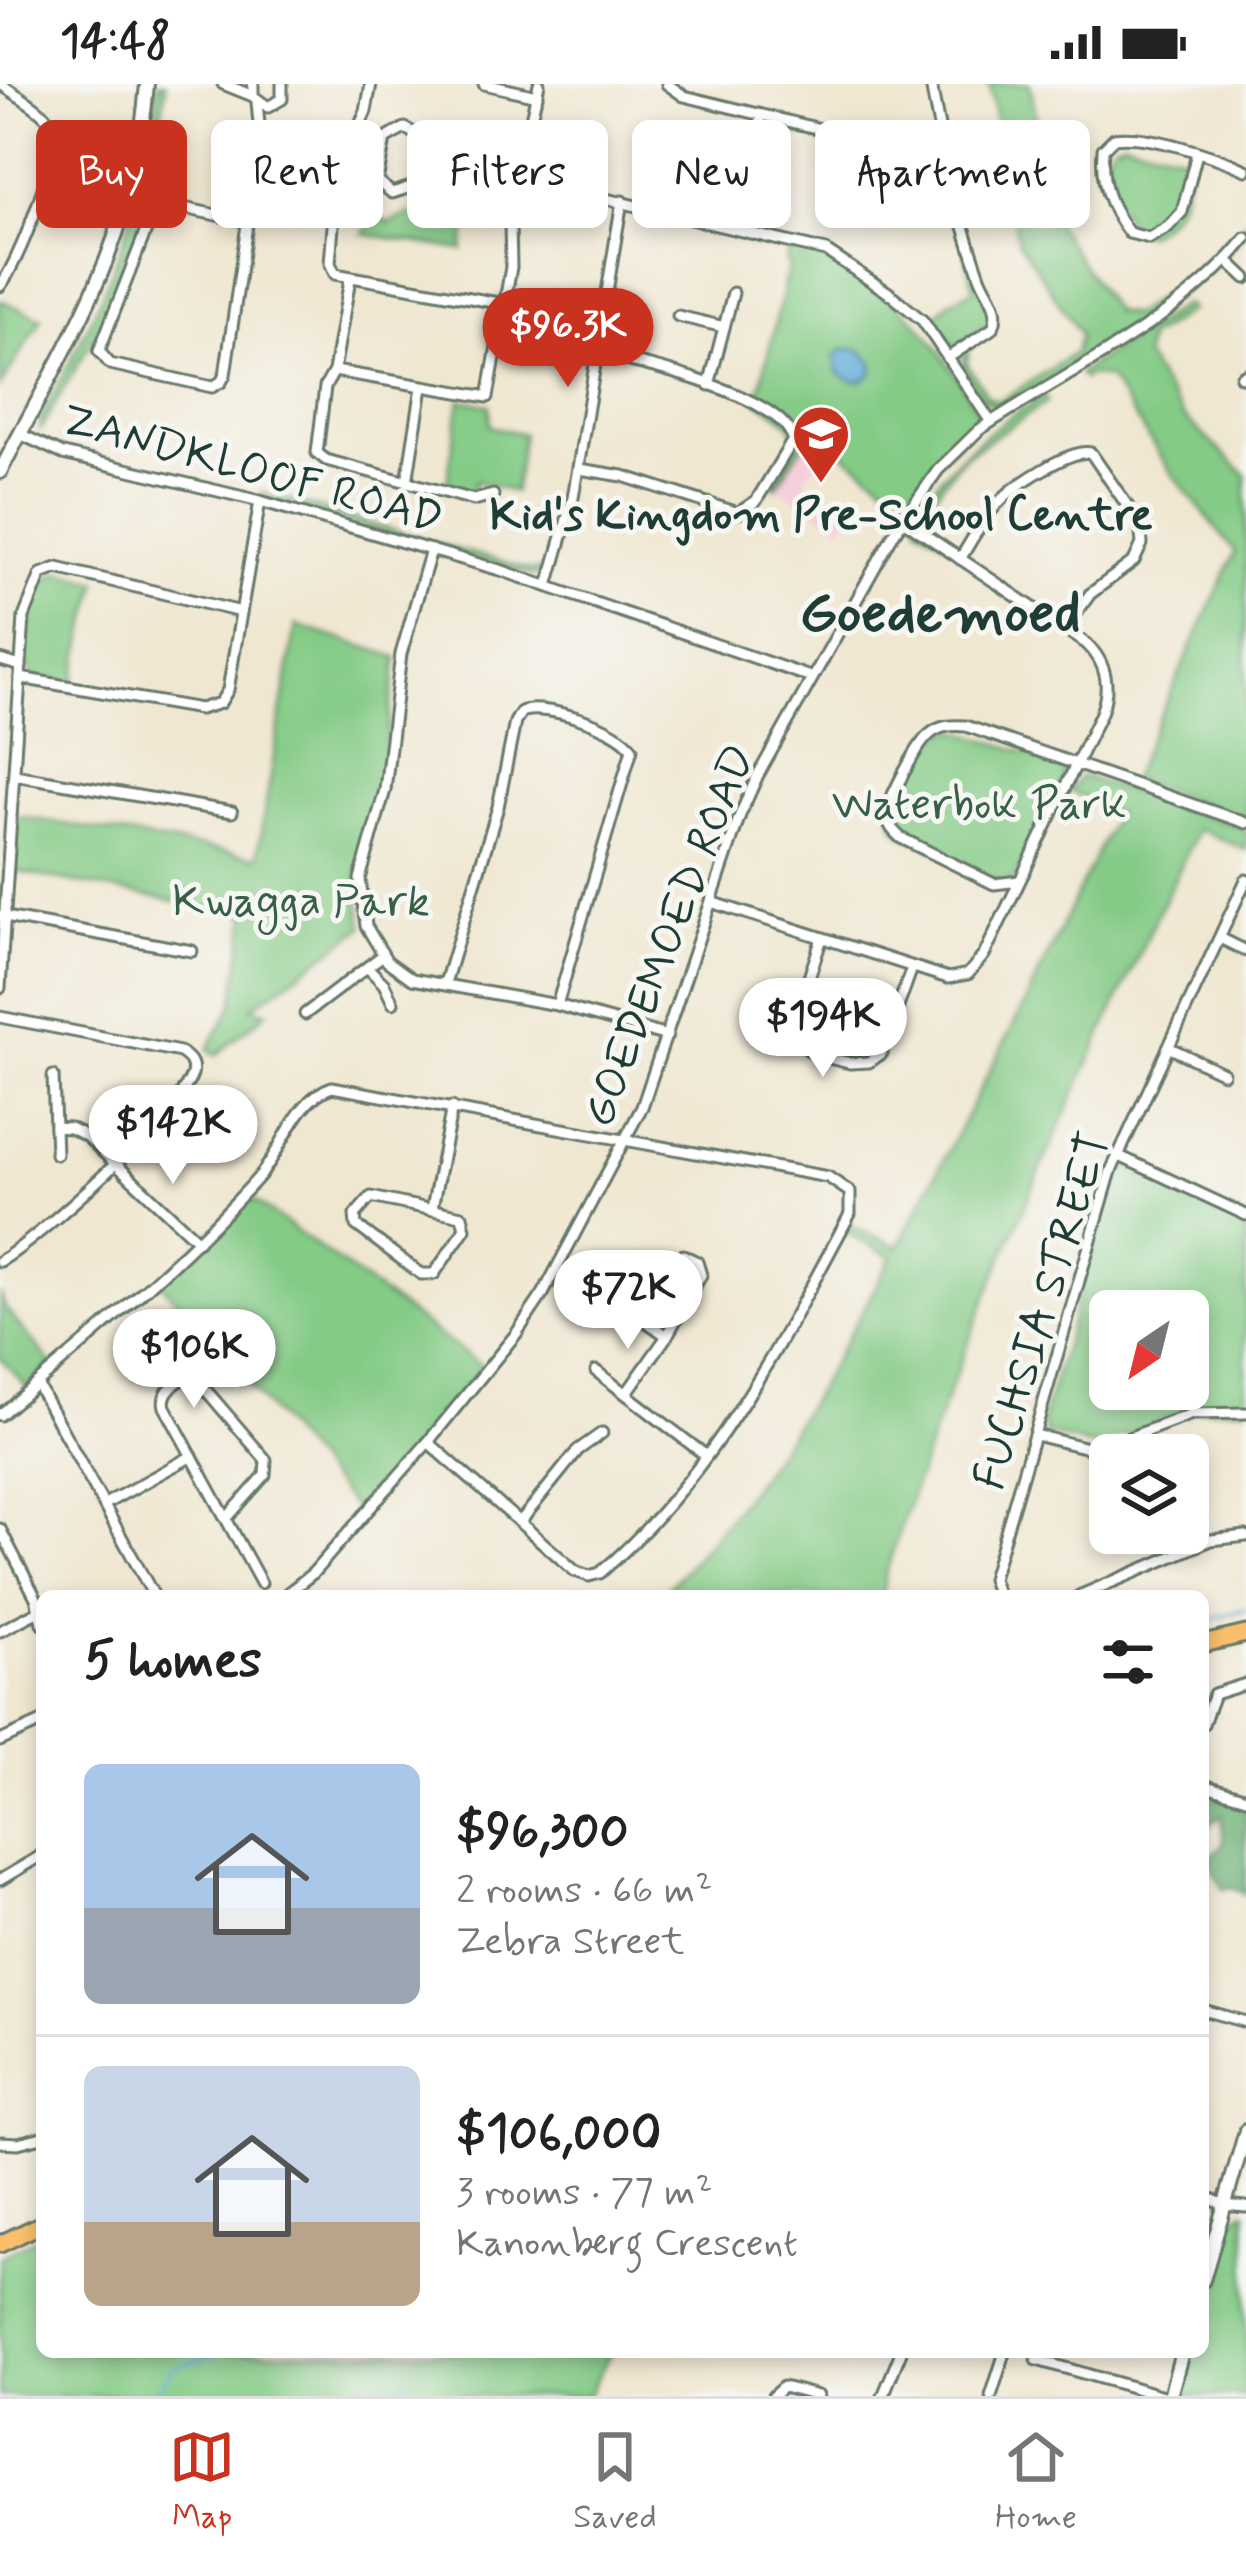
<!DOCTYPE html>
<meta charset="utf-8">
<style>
body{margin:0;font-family:Mynerve,sans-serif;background:#f6f6f6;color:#222;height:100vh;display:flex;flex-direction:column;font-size:45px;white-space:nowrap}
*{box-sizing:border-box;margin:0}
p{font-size:39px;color:#767676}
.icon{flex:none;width:66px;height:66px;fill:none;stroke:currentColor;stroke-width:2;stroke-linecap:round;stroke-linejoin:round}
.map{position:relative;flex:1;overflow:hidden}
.sheet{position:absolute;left:36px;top:1506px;width:1173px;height:768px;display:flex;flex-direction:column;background:#fff;border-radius:18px;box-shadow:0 6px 18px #0003}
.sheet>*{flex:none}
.banner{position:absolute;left:36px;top:36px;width:1176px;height:108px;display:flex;gap:24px}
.needle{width:78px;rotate:215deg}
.buttons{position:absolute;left:1089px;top:1206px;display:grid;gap:24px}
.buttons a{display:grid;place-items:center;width:120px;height:120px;border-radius:18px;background:#fff;box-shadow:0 6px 18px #0003;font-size:60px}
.price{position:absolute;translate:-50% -102px;padding:0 27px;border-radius:42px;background:#fff;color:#222;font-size:39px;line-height:78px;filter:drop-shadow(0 3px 6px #0008)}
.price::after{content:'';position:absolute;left:50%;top:72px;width:36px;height:27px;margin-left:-18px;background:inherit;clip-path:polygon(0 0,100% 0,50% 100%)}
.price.active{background:#c8321e;color:#fff}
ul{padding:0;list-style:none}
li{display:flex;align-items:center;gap:36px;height:300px;padding:0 48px}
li+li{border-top:3px solid #e0e0e0}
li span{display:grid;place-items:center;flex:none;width:336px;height:240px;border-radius:18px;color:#555}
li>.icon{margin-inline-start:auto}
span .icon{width:144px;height:144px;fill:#fffc;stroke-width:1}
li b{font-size:51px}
h2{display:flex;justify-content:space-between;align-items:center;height:144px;padding:0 48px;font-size:51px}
.chip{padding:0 42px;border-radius:18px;background:#fff;box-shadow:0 6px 18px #0003;font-size:42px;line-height:108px}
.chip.active{background:#c8321e;color:#fff}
.status{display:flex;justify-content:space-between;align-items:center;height:84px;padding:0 60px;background:#fff;direction:ltr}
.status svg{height:33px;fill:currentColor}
.tabs{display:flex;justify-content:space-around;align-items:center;height:168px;border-top:3px solid #e0e0e0;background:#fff;font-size:33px;color:#767676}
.tabs a{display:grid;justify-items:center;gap:6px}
.tabs .active{color:#c8321e}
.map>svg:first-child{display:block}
</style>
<div class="status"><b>14:48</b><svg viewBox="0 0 49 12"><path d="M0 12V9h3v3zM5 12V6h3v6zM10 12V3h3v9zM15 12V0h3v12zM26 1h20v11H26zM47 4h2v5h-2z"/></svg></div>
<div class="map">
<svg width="1246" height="2312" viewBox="0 0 1246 2312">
<rect width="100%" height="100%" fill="#f6f6f2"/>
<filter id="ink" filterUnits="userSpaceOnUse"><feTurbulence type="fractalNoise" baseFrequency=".00833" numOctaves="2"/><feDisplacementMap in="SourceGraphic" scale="24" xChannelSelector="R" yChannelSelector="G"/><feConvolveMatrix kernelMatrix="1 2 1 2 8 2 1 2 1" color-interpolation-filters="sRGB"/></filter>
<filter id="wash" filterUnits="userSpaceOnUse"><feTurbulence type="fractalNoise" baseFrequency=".004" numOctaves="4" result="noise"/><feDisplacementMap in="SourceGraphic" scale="48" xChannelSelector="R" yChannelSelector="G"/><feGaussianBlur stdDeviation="2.7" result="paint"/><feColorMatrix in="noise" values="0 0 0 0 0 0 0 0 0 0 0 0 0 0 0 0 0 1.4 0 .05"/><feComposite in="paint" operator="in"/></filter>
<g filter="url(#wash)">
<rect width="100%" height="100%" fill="#f0e7d1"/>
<!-- built -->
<path fill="#f5cfdb" d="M812,346L829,357L804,397L851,429L842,443L776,403Z"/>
<!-- green -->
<g fill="#84cb86" stroke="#52845d" stroke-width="3" fill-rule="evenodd">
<path d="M158,0H166C158,67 145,135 120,198C99,248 67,297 41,345L40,335C104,215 142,138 158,0Z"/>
<path d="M989,0H1030L1057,142L1114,228L1133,231L1192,191L1246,138C1237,189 1049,294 1000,325C982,321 964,292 962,274L969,267L967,280L989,314L1000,317L1075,269L1080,250L1018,157Z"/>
<path d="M1124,56L1180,70L1189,79C1184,113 1177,135 1145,150L1131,145L1113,111L1106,69L1114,59Z"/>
<path d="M448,80L508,96L512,104L510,117L472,110L463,166L364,150L373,128L389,139C427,123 441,124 448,80Z"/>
<path d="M789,163C839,175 892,209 926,249C946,273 962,302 979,329L977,340L933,382L909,417L812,347L776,403L773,401C802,355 808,346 757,317L789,180L786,178Z"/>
<path d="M969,172L992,231C988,246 967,259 952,261L930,236L952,216L974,205L966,173Z"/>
<path d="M0,216L42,234L0,303Z"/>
<path d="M1185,220L1191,226L1147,254L1144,272L1183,332L1246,391V734L1131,695L1235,468L1172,389L1109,295L1091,291L1083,295L1079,289Z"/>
<path d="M1043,311L1047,318L963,373L923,426L925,442L953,463L918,441L916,426C956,369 985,349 1043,311Z"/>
<path d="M460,316L490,321V342L523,350L514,408L476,397L469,412L446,404Z"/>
<path d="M262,408L532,487L549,483L544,490L532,492L264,415Z"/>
<path d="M59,488L98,498L73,599L34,592L25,580L28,536L43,495Z"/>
<path d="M296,541L397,573L380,707L356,792L363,843L252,923L267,928L216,971L208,965L233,921L247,831L14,787L17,732L257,773Z"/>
<path d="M953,645L1055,678L1064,685V694L1016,792L1010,797H999L901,749L893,739C888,712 926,652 953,645Z"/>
<path d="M1081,692L1246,745V766L1198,745C1084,987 963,1239 884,1495L883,1512H660C759,1410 825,1297 892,1173L845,1148L849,1140L898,1163L1026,917L1116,729L1069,707Z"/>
<path d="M1130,1082L1246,1136V1324L1191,1325L1094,1363L1045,1349L1042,1337L1115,1087ZM1110,1227H1188V1305H1110Z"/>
<path d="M248,1112L483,1283L359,1430L160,1198Z"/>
<path d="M0,1209L6,1226L52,1280L26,1303L0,1273Z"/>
<path d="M1246,2127V2312H1177L1190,2268H1203V2223L1228,2136Z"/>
<path d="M42,2151V2268H611L588,2312H0V2173Z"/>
</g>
<!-- forest -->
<path fill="#6baf73" stroke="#457654" stroke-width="3" d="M1220,1709L1246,1716V1811L1233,1803L1224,1805L1213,1788L1210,1773L1223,1760L1222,1731L1208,1742L1203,1739V1714L1212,1715Z"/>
<!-- water -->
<path fill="#64addc" stroke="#427588" stroke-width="3" d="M844,265H859L873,278V289C859,301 853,299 839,290L834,273Z"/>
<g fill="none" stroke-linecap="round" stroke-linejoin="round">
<!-- stream -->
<g stroke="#64addc" stroke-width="3">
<path d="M1203,1537L1246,1525"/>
<path d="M404,2295L411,2312"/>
<path d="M154,2312L172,2284L227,2268"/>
</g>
</g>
</g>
<g filter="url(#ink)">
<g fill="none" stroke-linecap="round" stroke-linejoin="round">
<defs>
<g id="minor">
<path d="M223,0L253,12"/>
<path d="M253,0V12L268,23L282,15V0"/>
<path d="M484,0L537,12"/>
<path d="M667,0L684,12L874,58L895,59L940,51"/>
<path d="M931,0C942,64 958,130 980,192C987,211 1002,223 993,244L949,273"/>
<path d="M405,44L424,55L429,73L414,102L392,109L377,97L385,55Z"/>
<path d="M170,64L152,131L99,267L110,280L212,303L221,298L225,291L260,52L257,18"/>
<path d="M1197,69L1182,128L1168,143L1149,154L1129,149C1110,125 1100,96 1103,65L1114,54C1147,49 1215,72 1246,86"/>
<path d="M347,71L366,27L371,0"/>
<path d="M429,73L826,167L889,209L923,237L991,338"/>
<path d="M156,118L249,138"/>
<path d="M334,130L330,179L335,190L504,220"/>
<path d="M736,143L762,31"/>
<path d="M1227,176L1246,194"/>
<path d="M350,195L334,287L325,303L317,369L326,376L474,416L493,411"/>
<path d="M0,202C17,183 63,65 52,42C44,25 15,11 1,0"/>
<path d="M678,232L724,243"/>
<path d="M334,287L488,313L511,183L510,139L517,94L539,0"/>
<path d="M1241,293L1246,290"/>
<path d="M709,301L733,209"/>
<path d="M20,350L63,370L260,417L500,486L810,593"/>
<path d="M579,385L623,392L738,429L756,417L793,356C785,312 637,277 596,270"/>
<path d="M407,398L422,303"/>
<path d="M431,466L401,570L385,706L360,795L366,842L387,877L412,895L557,921L667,952"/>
<path d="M960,475C972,456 983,434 999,418C1014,402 1070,364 1091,369L1140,440L1142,460L1134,477L1090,510L1065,546"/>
<path d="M548,502L573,414L622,117"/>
<path d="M0,576L21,582"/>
<path d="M20,594L200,625L220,619L228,606L260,417"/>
<path d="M15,691L232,728"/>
<path d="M1019,797L994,800L901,754C893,747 887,740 887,729C888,715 918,660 929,651C940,641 952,641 966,642L1246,739"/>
<path d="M711,818L948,894L968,890L984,871L1101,629C1111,602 1107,580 1087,560L903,436"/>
<path d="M0,832L192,867"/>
<path d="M822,854L795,936L797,957L816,971L850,979L869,978L881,970L912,884"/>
<path d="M1220,854L1246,867"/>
<path d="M368,884L384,900L393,919"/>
<path d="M445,899L498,723L515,638L521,628C543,618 621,644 632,665L557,921"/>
<path d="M0,904L24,533L41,490L57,484L241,528"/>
<path d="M305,930L383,871"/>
<path d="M0,933L180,968C188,973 195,979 192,990C183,1024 34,1159 0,1177"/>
<path d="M1168,963L1223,989"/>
<path d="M53,992L56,1070"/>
<path d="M55,1043L70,1044L86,1052L198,1157"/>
<path d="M1117,1071L1246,1131"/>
<path d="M371,1113L462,1132L465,1145L434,1190H421L356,1141L355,1131Z"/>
<path d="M432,1124L452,1023"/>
<path d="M633,1228L667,1252"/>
<path d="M596,1287L705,1371"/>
<path d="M37,1300L154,1512"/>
<path d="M626,1310L667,1252L701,1191L697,1178L683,1171"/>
<path d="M0,1331C88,1255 180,1181 258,1094C283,1066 295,1015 332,1003L828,1093L850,1108V1130C782,1257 712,1394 600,1489L589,1492L575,1487L428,1358"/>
<path d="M1035,1351L1096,1366L1192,1330L1246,1329"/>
<path d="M105,1420L192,1372"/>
<path d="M226,1435L265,1391L266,1376L199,1298L184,1294C173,1301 161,1309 165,1323L261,1499"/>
<path d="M520,1438L578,1366L602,1349"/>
<path d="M0,1445L36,1514L42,1539"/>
<path d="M284,1512L313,1489L428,1358L516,1250L543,1210L642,1023L740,731L758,691L893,451L938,386L979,346C1068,286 1178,239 1246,154"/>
<path d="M998,1512L992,1495L1111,1087L1246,796"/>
<path d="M1079,1512L1211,1456L1246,1452"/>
<path d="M0,1547L37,1528"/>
<path d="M1203,1640L1214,1610L1246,1600"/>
<path d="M0,1657L42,1638"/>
<path d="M1203,1701L1246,1714"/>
<path d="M0,1796L42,1771"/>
<path d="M1203,1926L1246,1938"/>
<path d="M0,2058L18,2059L42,2053"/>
<path d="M1203,2111L1224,2121L1246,2123"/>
<path d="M1037,2276L1163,2312"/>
<path d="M773,2312L783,2303L818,2312"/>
<path d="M883,2312L901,2268"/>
<path d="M991,2312L1005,2268"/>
</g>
<g id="tertiary">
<path d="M0,388C71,251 134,160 147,0"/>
<path d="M1203,2196L1246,2047"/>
<path d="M1170,2312L1182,2268"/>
</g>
<g id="primary">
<path d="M1203,1560L1246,1550"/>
<path d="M0,2160L42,2140"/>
</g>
</defs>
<!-- minor casing -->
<use href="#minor" stroke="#68786b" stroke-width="15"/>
<!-- tertiary casing -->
<use href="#tertiary" stroke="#68786b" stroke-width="18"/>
<!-- primary casing -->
<use href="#primary" stroke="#68786b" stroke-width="21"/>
<!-- minor -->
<use href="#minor" stroke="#fff" stroke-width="9"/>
<!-- tertiary -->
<use href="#tertiary" stroke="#fff" stroke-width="12"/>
<!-- primary -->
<use href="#primary" stroke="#f8bf6c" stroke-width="15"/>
</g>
</g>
<!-- icons -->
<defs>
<symbol id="school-pin" viewBox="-11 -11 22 30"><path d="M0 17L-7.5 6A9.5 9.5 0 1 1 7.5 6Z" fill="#c8321e" stroke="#f6f6f2"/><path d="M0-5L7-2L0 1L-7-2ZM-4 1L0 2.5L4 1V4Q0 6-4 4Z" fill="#fff"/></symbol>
</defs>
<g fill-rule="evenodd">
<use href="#school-pin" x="788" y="317" width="66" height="90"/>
</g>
<g text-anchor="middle" stroke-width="10" stroke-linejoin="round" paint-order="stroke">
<!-- street labels -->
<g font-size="45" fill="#1f3d34" stroke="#f6f6f2">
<text transform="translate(253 383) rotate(15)" y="16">ZANDKLOOF ROAD</text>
<text transform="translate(667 851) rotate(-69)" y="16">GOEDEMOED ROAD</text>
<text transform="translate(1040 1226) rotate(-73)" y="16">FUCHSIA STREET</text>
</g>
<!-- poi labels -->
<g font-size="45" font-weight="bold" fill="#1f3d34" stroke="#f6f6f2">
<text x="821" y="445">Kid's Kingdom Pre-School Centre</text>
</g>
<!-- park labels -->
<g font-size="45" fill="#386048" stroke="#f6f6f2">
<text x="979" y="734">Waterbok Park</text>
<text x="301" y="831">Kwagga Park</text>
</g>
<!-- district labels -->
<g font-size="57" font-weight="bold" fill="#1f3d34" stroke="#f6f6f2">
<text x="940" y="547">Goedemoed</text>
</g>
</g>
</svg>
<div class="buttons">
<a><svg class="needle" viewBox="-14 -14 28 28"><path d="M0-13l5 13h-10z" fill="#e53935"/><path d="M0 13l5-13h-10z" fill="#767676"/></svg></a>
<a><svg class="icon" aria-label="layers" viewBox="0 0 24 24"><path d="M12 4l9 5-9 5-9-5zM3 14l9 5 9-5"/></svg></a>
</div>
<b class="price active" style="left:568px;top:306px">$96.3K</b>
<b class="price" style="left:823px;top:996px">$194K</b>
<b class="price" style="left:173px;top:1103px">$142K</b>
<b class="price" style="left:628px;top:1268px">$72K</b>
<b class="price" style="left:194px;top:1327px">$106K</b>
<div class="banner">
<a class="chip active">Buy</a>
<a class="chip">Rent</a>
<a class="chip">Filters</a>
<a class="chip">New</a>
<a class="chip">Apartment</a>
</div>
<section class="sheet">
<h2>5 homes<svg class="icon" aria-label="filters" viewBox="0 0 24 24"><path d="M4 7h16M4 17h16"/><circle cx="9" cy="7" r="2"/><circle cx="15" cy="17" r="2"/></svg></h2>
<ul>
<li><span style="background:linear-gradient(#a9c7e8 60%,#9aa5b1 0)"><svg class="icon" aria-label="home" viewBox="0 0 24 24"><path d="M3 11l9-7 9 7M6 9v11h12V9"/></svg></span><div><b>$96,300</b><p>2 rooms · 66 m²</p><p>Zebra Street</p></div></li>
<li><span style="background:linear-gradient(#c9d6e8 65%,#b9a48a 0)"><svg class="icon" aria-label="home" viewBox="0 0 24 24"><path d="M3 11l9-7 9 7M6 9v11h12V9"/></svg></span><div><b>$106,000</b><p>3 rooms · 77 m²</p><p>Kanonberg Crescent</p></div></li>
</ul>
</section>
</div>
<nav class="tabs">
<a class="active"><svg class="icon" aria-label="map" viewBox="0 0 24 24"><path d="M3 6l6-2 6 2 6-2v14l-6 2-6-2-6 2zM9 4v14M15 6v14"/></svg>Map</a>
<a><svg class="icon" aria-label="saved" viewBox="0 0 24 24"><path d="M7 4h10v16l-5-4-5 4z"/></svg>Saved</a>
<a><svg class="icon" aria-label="home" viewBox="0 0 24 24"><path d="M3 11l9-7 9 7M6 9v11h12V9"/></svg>Home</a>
</nav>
